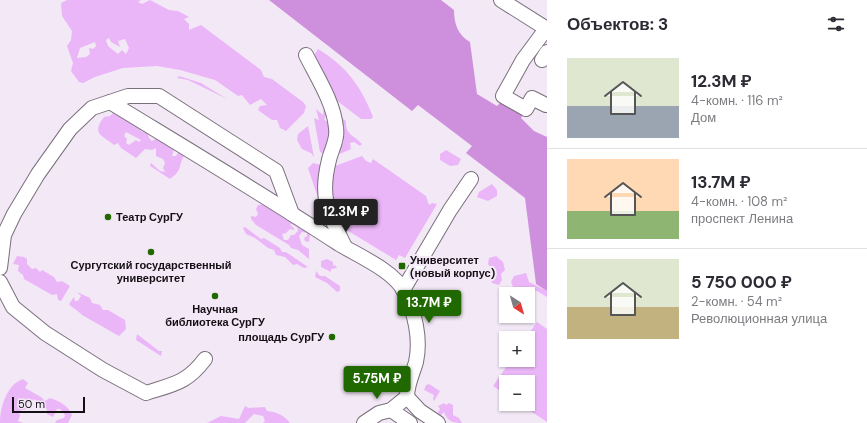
<!DOCTYPE html>
<html lang="ru">
<meta charset="utf-8">
<style>
body{margin:0;font-family:"DM Sans",sans-serif;background:#f7f7f7;color:#2b2b33;height:100vh;display:flex;flex-direction:column;font-size:15px;white-space:nowrap}
*{box-sizing:border-box;margin:0}
p{font-size:13px;color:#7c7c81}
.icon{flex:none;width:22px;height:22px;fill:none;stroke:currentColor;stroke-width:2;stroke-linecap:round;stroke-linejoin:round}
.map{position:relative;flex:1;overflow:hidden}
.details{display:flex;flex-direction:column;background:#fff;width:320px}
.details>*{flex:none}
.needle{width:26px;rotate:143deg}
.buttons{position:absolute;left:499px;top:287px;display:grid;gap:8px}
.buttons a{display:grid;place-items:center;width:36px;height:36px;border-radius:0px;background:#fff;box-shadow:0 1px 3px #0004;font-size:20px}
.scale{position:absolute;left:12px;bottom:10px;width:73px;box-sizing:border-box;padding-left:4px;border:2px solid #130f14;border-top:0;font-size:11px;line-height:14px;white-space:nowrap;color:#130f14;-webkit-text-stroke:3px #f3e8f6;paint-order:stroke}
.price{position:absolute;translate:-50% -34px;padding:0 9px;border-radius:4px;background:#206800;color:#fff;font-size:13px;line-height:26px;filter:drop-shadow(0 1px 2px #0008)}
.price::after{content:'';position:absolute;left:50%;top:24px;width:12px;height:9px;margin-left:-6px;background:inherit;clip-path:polygon(0 0,100% 0,50% 100%)}
.price.active{background:#222;color:#fff}
ul{padding:0;list-style:none}
li{display:flex;align-items:center;gap:12px;height:100px;padding:0 20px}
li+li{border-top:1px solid #e1e1e2}
li span{display:grid;place-items:center;flex:none;width:112px;height:80px;border-radius:0px;color:#555}
li>.icon{margin-inline-start:auto}
span .icon{width:48px;height:48px;fill:#fffc;stroke-width:1}
li b{font-size:17px}
h2{display:flex;justify-content:space-between;align-items:center;height:48px;padding:0 20px;font-size:17px}
main{display:flex;flex:1;min-height:0}
.map>svg:first-child{display:block}
</style>
<main>
<div class="map">
<svg width="547" height="423" viewBox="0 0 547 423">
<rect width="100%" height="100%" fill="#f3e8f6"/>
<!-- green -->
<g fill="#ebb6f8" fill-rule="evenodd">
<path d="M67,0H141L138,2L142,4L150,0L169,10L178,11L189,17L184,19L189,24V30L201,25L261,70L264,77L272,79L303,102L306,106L304,113L286,131L280,128L277,120H272L258,110L260,106L267,105L261,99L250,105L242,95L238,96L215,80L180,70L157,66L123,68L95,77L83,83L79,82L71,71L73,63L67,46L71,40L72,31L62,16L61,3ZM109,38L111,42L120,47L118,41L125,39L129,48L126,54L122,50L118,54L108,46L106,40ZM95,42L96,46L93,49L89,48L90,54L86,57L77,58L80,48Z"/>
<path d="M318,49C346,66 361,86 373,117L371,119H361L336,100L330,93L313,57Z"/>
<path d="M179,76L201,83L227,99L188,80L177,78Z"/>
<path d="M324,106L327,114L324,119L331,126L329,143L325,154L320,152L314,118L319,120L316,109L323,115Z"/>
<path d="M113,113C123,114 138,123 142,132L146,129L149,138L152,141L157,138L174,150L172,156H176L179,151L184,156C178,166 183,170 170,179L150,166L151,163L160,171L165,172L163,168L165,163L163,159L156,156V148L152,150L145,149L136,158L121,148L118,143L114,145C102,135 91,134 104,117L110,116ZM126,132L141,140L139,142L136,140L129,145L126,143L127,139L124,136Z"/>
<path d="M340,117L346,121C345,135 354,135 362,144L360,146L354,142L350,143L351,149L340,154L338,150L344,142L342,136Z"/>
<path d="M308,126L314,157L311,153L302,149L297,140L298,134Z"/>
<path d="M446,150L461,159L458,165L450,166L440,160V154Z"/>
<path d="M362,156L366,161L371,163L373,159L426,196L429,205L432,203L437,204L405,258L399,255L396,260L345,229L337,218L330,192V179L335,166Z"/>
<path d="M313,163L321,165L318,198L308,168Z"/>
<path d="M492,184L497,190V196L488,201L477,197L479,192Z"/>
<path d="M266,204L296,224L300,229H305L310,234L309,242L305,241L304,238L307,236V233L302,232L299,236L302,245L309,249V259L298,250L291,248L289,245L256,225L251,219V216L256,217L258,214L256,209L258,205ZM291,224L297,227L298,231L294,235H291L288,240H284L282,234L286,233L290,229L294,230V228L290,225Z"/>
<path d="M245,227L261,239L264,238L280,248L282,252H286L308,267L304,268L297,264L293,265L285,257L276,255L274,250L268,248L255,238L246,234L243,228Z"/>
<path d="M17,256L24,257L27,259V264L32,269L36,268L40,272L42,270L54,277L57,282L62,281L70,286L61,301L58,300L57,294L52,295L24,279L23,275L18,271L19,265L13,264Z"/>
<path d="M496,256L503,262L505,270L501,274L502,280L499,285L492,283L489,275L493,271L488,264L489,258Z"/>
<path d="M327,259L333,262V265L336,266L337,268L331,269V272L321,267V261Z"/>
<path d="M316,271L320,276H325L340,286V291L337,292L327,283L315,277Z"/>
<path d="M526,273L529,282L547,291V297L537,291L529,290L527,294H519V288L513,287L511,282L514,276Z"/>
<path d="M77,292L90,298L92,303L100,305L103,310H108L125,320L126,329L119,336L82,315C78,310 73,309 69,304L74,297L75,301H78L81,296Z"/>
<path d="M537,322L547,329V422L520,404H528V382H506V395L493,386L511,360H528V338H526Z"/>
<path d="M137,334L159,351H162L161,356L136,340Z"/>
<path d="M23,379L28,383L25,388L41,397L45,401L50,398C59,401 68,405 72,415L68,423H55L57,420L64,418L65,415L60,409H57L53,417L47,414V409L41,407L34,399L25,405L27,409L19,411L20,416L18,421L23,423H0C0,407 7,384 23,379Z"/>
<path d="M429,384L440,391L434,401L433,399L434,395L424,390L426,385Z"/>
<path d="M444,403L446,405L449,403L453,405V415L459,418L462,423C453,423 447,421 444,412L441,415L437,414L440,409L438,406Z"/>
<path d="M245,406L249,408L265,407L267,411C277,412 284,415 290,423H263L265,421L263,416L254,414L245,423H207L221,416L239,419Z"/>
</g>
<!-- water -->
<path fill="#ce90dd" d="M269,0H441L454,10C454,24 458,35 470,42L477,94L497,106L502,101L524,113L521,118L534,131L547,137V291L536,284L525,198L466,153L472,146L418,105L412,111Z"/>
<g fill="none" stroke-linecap="round" stroke-linejoin="round">
<defs>
<g id="minor">
<path d="M501,0L547,29"/>
<path d="M306,55C317,77 334,103 336,128C338,140 331,150 329,160C319,199 329,214 345,247"/>
<path d="M542,60L547,52"/>
<path d="M110,102C187,149 264,195 339,244C359,256 394,271 404,291C415,312 421,339 416,362C413,373 407,384 407,397"/>
<path d="M546,105L532,98L526,109L503,96L523,60L546,29"/>
<path d="M0,268L4,235L14,214L38,174L70,129L92,108L128,96H159L276,171L292,214"/>
<path d="M0,282L13,307L45,333L103,370L146,393C174,384 187,383 205,359"/>
<path d="M403,290L450,210L471,179"/>
<path d="M407,397L420,411L438,423"/>
<path d="M391,410L410,423"/>
<path d="M364,423L379,413L391,410L407,397"/>
</g>
</defs>
<!-- minor casing -->
<use href="#minor" stroke="#796f7b" stroke-width="16"/>
<!-- minor -->
<use href="#minor" stroke="#fff" stroke-width="14"/>
</g>
<!-- markers -->
<g fill="#206800" stroke="#f3e8f6" stroke-width="1.5">
<circle cx="108" cy="217" r="4"/>
<circle cx="151" cy="252" r="4"/>
<rect x="398" y="262" width="8" height="8" rx="2"/>
<circle cx="215" cy="296" r="4"/>
<circle cx="332" cy="337" r="4"/>
</g>
<g text-anchor="middle" stroke-width="4" stroke-linejoin="round" paint-order="stroke">
<!-- poi labels -->
<g font-size="11" font-weight="bold" fill="#130f14" stroke="#f3e8f6" text-anchor="start">
<text x="116" y="221">Театр СурГУ</text>
<text x="410" y="264">Университет<tspan x="410" dy="13">(новый корпус)</tspan></text>
<text x="151" y="269" text-anchor="middle">Сургутский государственный<tspan x="151" dy="13">университет</tspan></text>
<text x="215" y="313" text-anchor="middle">Научная<tspan x="215" dy="13">библиотека СурГУ</tspan></text>
<text x="324" y="341" text-anchor="end">площадь СурГУ</text>
</g>
</g>
</svg>
<div class="buttons">
<a><svg class="needle" viewBox="-14 -14 28 28"><path d="M0-13l5 13h-10z" fill="#e53935"/><path d="M0 13l5-13h-10z" fill="#7c7c81"/></svg></a>
<a>+</a>
<a>−</a>
</div>
<div class="scale">50 m</div>
<b class="price active" style="left:346px;top:233px">12.3M ₽</b>
<b class="price" style="left:429px;top:324px">13.7M ₽</b>
<b class="price" style="left:377px;top:400px">5.75M ₽</b>
</div>
<section class="details">
<h2>Объектов: 3<svg class="icon" aria-label="filters" viewBox="0 0 24 24"><path d="M4 7h16M4 17h16"/><circle cx="9" cy="7" r="2"/><circle cx="15" cy="17" r="2"/></svg></h2>
<ul>
<li><span style="background:linear-gradient(#dfe7d0 60%,#9aa5b1 0)"><svg class="icon" aria-label="home" viewBox="0 0 24 24"><path d="M3 11l9-7 9 7M6 9v11h12V9"/></svg></span><div><b>12.3M ₽</b><p>4-комн. · 116 m²</p><p>Дом</p></div></li>
<li><span style="background:linear-gradient(#ffd9b3 65%,#8fb573 0)"><svg class="icon" aria-label="home" viewBox="0 0 24 24"><path d="M3 11l9-7 9 7M6 9v11h12V9"/></svg></span><div><b>13.7M ₽</b><p>4-комн. · 108 m²</p><p>проспект Ленина</p></div></li>
<li><span style="background:linear-gradient(#dfe7d0 60%,#c2b280 0)"><svg class="icon" aria-label="home" viewBox="0 0 24 24"><path d="M3 11l9-7 9 7M6 9v11h12V9"/></svg></span><div><b>5 750 000 ₽</b><p>2-комн. · 54 m²</p><p>Революционная улица</p></div></li>
</ul>
</section>
</main>
